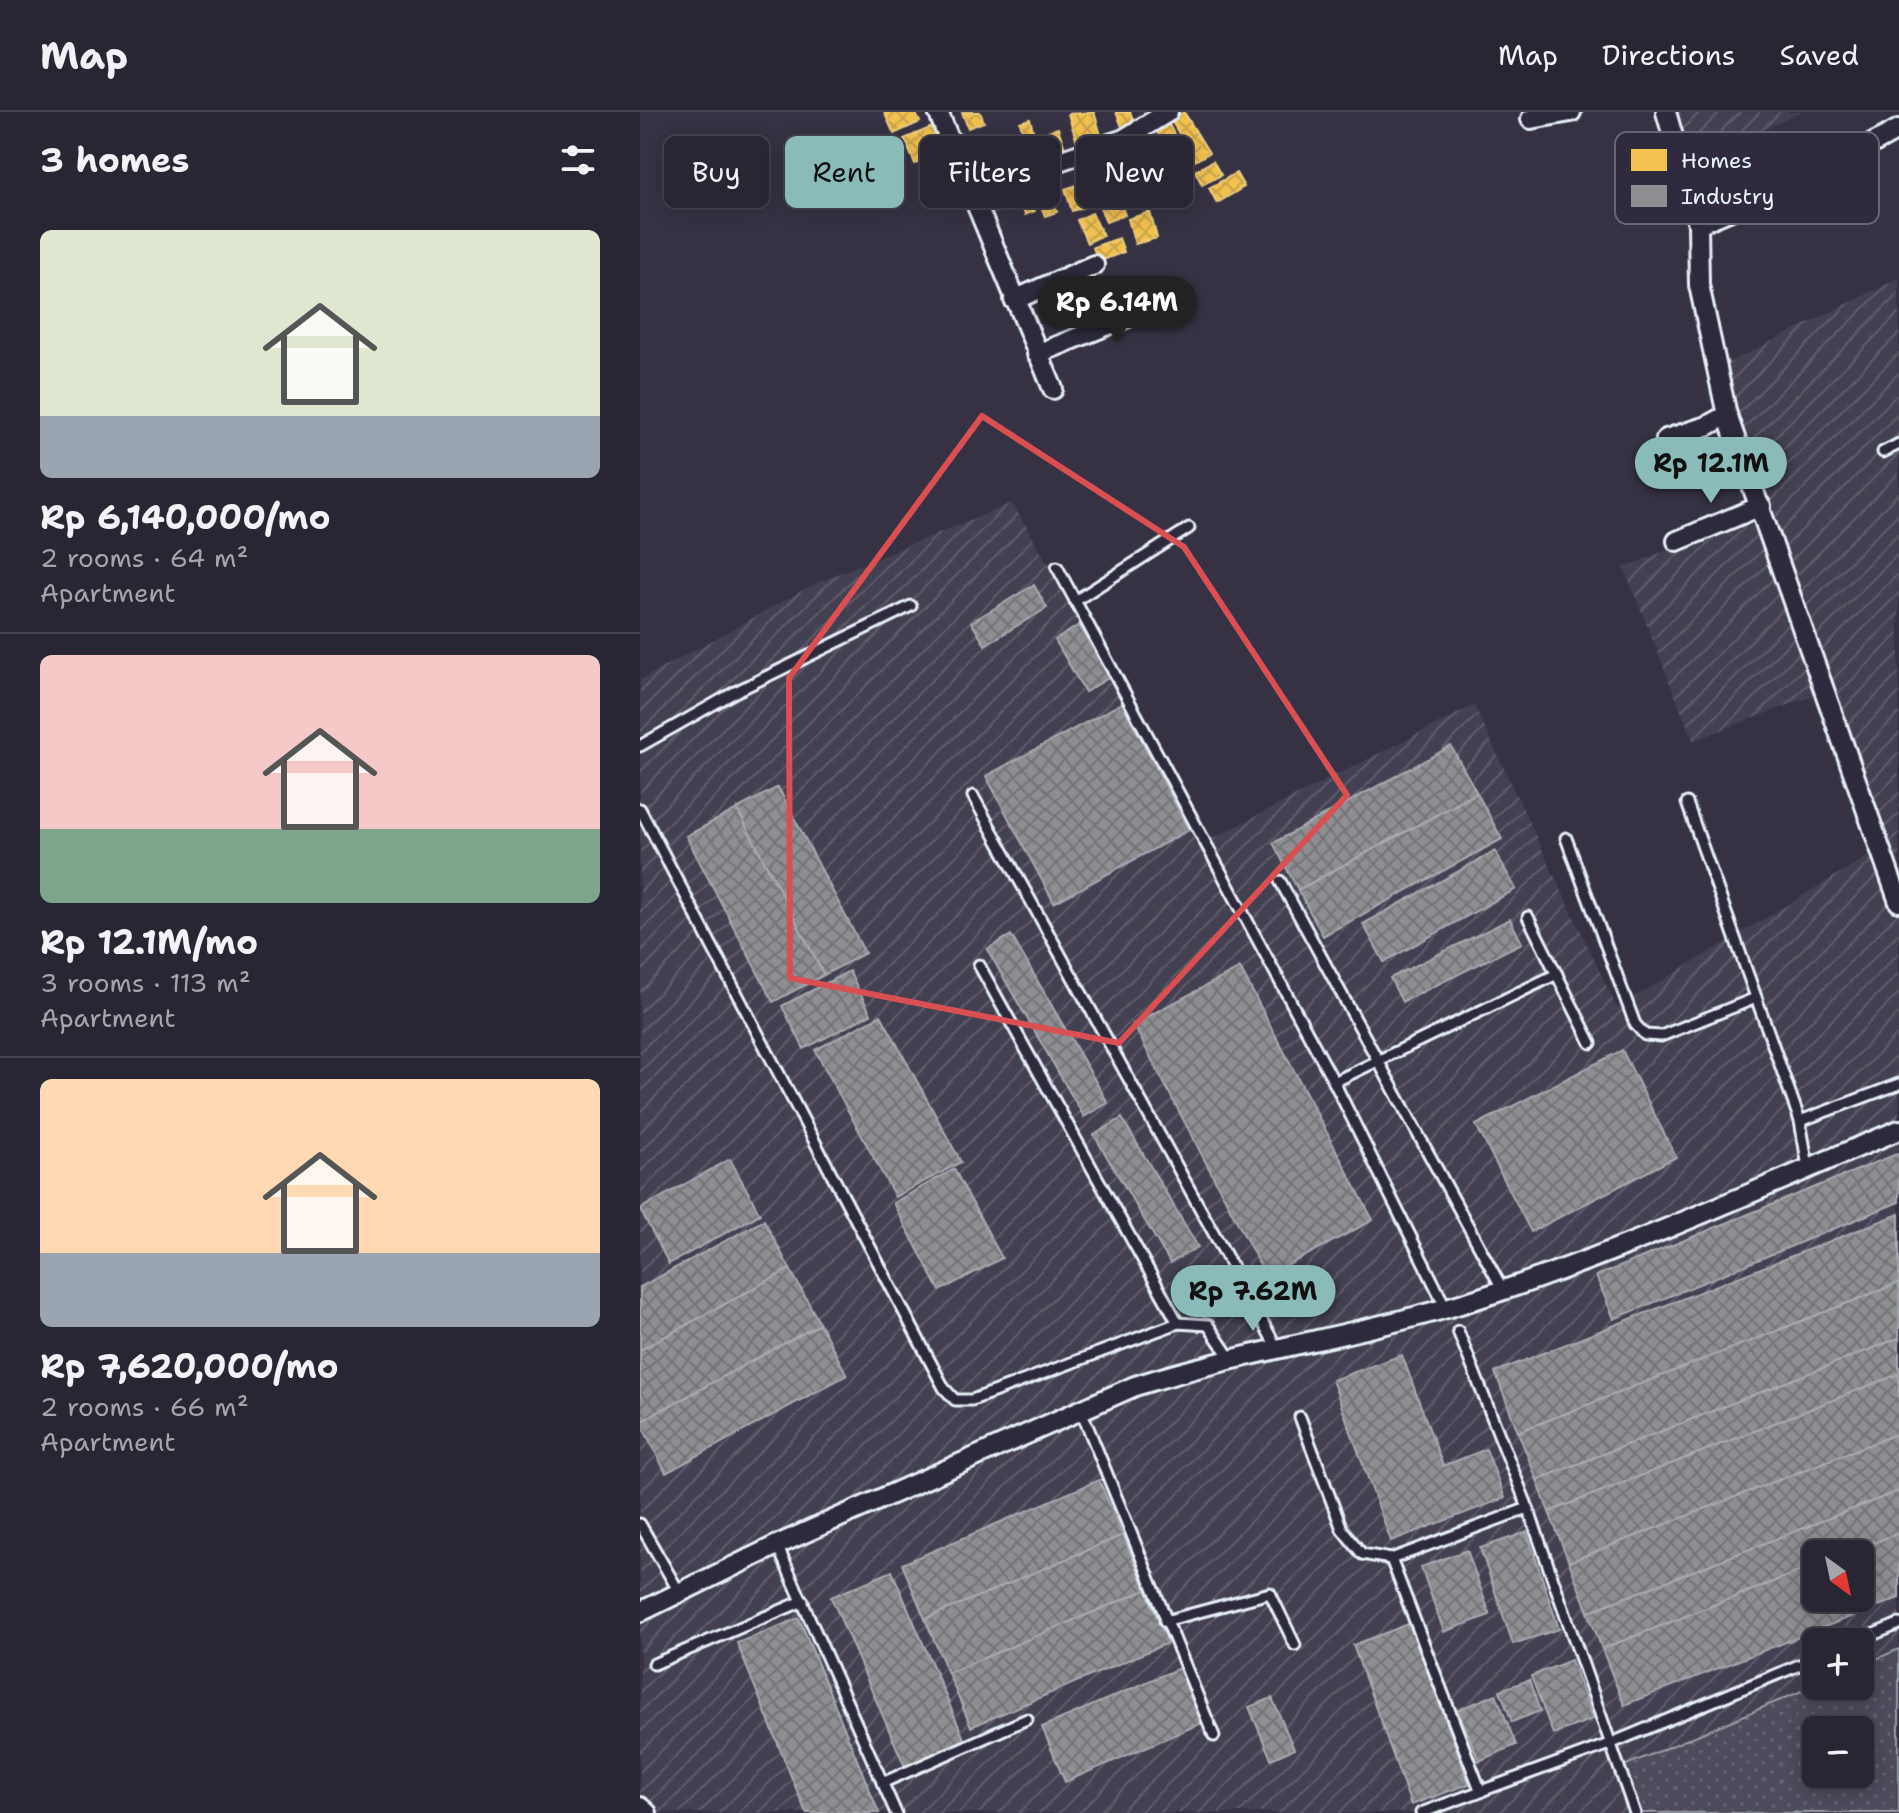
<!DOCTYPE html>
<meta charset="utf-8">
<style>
body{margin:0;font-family:"Shantell Sans",sans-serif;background:#302e3b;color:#f1f3f6;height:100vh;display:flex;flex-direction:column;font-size:30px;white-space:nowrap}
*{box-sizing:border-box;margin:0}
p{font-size:26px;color:#a5a5ac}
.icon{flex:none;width:44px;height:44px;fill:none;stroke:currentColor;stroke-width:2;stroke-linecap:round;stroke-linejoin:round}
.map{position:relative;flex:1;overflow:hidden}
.side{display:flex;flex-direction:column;background:#282633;width:640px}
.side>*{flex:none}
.banner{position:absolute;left:24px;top:24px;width:760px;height:72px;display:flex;gap:16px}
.needle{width:52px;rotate:147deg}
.buttons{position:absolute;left:1162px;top:1428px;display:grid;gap:16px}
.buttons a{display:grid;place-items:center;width:72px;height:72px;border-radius:12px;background:#282633;box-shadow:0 4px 20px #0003,0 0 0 2px #44434e;font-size:40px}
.price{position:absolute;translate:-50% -68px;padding:0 18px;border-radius:28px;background:#8bbbb9;color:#111;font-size:26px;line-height:52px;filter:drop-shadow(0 2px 4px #0008)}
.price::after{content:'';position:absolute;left:50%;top:48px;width:24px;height:18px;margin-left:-12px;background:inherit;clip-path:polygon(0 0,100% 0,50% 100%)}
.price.current{background:#222;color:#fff}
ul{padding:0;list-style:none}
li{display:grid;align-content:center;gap:16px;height:424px;padding:0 40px}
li+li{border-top:2px solid #44434e}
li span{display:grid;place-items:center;height:248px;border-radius:12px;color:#555}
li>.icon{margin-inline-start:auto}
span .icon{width:144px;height:144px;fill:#fffc;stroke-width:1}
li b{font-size:34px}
h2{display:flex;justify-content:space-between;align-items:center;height:96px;padding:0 40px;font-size:34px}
.tag{padding:0 28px;border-radius:12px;background:#282633;box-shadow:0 4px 20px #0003,0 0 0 2px #44434e;font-size:28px;line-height:72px}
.tag.current{background:#8bbbb9;color:#111}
header{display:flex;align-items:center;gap:48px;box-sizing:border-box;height:112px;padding:0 40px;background:#282633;border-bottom:2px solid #44434e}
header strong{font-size:38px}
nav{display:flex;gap:44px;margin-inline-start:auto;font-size:28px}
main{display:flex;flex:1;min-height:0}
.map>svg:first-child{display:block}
</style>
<header>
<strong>Map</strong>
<nav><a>Map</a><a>Directions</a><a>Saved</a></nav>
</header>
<main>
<section class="side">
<h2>3 homes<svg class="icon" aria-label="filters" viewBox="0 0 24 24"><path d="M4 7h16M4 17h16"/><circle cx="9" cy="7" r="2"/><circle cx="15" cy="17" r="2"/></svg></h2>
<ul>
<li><span style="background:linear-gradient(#dfe7d0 75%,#9aa5b1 0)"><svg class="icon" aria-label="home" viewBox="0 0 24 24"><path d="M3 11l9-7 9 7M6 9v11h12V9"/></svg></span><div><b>Rp 6,140,000/mo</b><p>2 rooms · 64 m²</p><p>Apartment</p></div></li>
<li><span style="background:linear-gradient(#f6c9c9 70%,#7fa58c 0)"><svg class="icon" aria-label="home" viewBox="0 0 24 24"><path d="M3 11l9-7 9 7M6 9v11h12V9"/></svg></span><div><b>Rp 12.1M/mo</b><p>3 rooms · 113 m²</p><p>Apartment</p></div></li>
<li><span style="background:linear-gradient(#ffd9b3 70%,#9aa5b1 0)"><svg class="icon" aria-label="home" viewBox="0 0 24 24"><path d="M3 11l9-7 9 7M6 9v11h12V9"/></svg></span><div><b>Rp 7,620,000/mo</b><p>2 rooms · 66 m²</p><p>Apartment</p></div></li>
</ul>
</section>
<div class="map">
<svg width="1259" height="1701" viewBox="0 0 1259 1701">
<defs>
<pattern id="industrial-furrows" width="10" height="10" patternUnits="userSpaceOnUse" patternTransform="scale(2)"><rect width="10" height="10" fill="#433f51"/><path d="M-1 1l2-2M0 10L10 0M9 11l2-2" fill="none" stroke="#5e5b6b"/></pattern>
<pattern id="grass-dots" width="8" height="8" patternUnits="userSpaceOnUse" patternTransform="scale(2)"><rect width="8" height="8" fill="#4d4b5c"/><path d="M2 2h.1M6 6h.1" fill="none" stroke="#676574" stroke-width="1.8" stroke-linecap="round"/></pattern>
<pattern id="homes-cross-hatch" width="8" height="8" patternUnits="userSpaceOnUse" patternTransform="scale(2)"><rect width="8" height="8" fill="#f2c14e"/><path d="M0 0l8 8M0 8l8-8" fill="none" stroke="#c7a34d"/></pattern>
<pattern id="industry-cross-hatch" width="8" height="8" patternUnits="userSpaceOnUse" patternTransform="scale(2)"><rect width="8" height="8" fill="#8d8d92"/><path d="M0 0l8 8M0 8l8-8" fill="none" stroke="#747579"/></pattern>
</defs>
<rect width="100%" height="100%" fill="#363244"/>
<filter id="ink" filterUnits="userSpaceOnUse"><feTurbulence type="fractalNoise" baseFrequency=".0125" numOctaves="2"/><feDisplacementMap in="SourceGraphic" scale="16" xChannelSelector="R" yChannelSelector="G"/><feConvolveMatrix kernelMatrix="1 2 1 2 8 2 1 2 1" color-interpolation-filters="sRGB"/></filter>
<g filter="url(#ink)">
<!-- industrial -->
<g fill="url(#industrial-furrows)" fill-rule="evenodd">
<path d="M1028,0H1161L1045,56Z"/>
<path d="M1259,166V1537L1220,1554V1530H1176V1573L979,1656L994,1701H0V568L178,470L372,391L573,726L834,593L977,896L1233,741L1175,583L1053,629L984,456L1128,395L1080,255ZM1176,1442H1220V1486H1176Z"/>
</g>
<!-- grass -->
<path fill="url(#grass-dots)" stroke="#9a9eaa" stroke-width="2" fill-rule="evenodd" d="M1259,1537V1701H994L979,1656L1176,1573L1220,1574V1554ZM1176,1618H1220V1662H1176Z"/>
<!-- homes -->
<g fill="url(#homes-cross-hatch)" stroke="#efcf81" stroke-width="2">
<path d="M244,0H275L280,10L254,22Z"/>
<path d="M322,0H340L344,10L328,16Z"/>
<path d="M454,0L461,23L437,30L428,2Z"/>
<path d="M476,0H490L495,12L483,17Z"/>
<path d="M544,0L569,41L555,49L531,8Z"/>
<path d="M390,7L400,45L390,48L380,10Z"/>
<path d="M528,11L538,30L527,37L516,18Z"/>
<path d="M292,15L302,40L275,52L264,27Z"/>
<path d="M418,16L426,39L414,43L406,20Z"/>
<path d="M370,22L383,52L368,59L355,28Z"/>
<path d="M498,28L527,76L510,86L481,38Z"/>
<path d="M350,29L362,58L356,60L344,32Z"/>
<path d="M339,30L347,63L333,66L326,33Z"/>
<path d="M476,39L501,90L491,95L466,45Z"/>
<path d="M573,49L581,63L562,73L555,59Z"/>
<path d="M596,61L604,75L577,91L569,76Z"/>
<path d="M469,63L485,103L466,110L450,71Z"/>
<path d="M406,72L417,100L405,104L394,77Z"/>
<path d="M437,73L444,95L432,99L425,77Z"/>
<path d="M371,74L377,93L356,100L350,81Z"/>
<path d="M389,79L395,99L385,103L378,82Z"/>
<path d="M510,100L517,126L495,132L488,107Z"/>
<path d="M452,101L463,123L447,131L437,108Z"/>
<path d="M479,126L484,140L458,150L453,135Z"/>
</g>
<!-- industry -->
<g fill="url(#industry-cross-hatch)" stroke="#a8abb1" stroke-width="2">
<path d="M394,473L407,496L345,533L331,510Z"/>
<path d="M439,513L470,565L445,580L415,528Z"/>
<path d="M482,591L549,718L414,791L346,664Z"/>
<path d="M811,634L837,681L658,778L633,731Z"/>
<path d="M138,675L225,841L184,863L97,697Z"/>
<path d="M837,681L862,727L683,824L658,778Z"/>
<path d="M97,697L184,863L133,890L46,724Z"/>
<path d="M855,739L876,777L744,850L723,812Z"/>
<path d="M870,807L882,831L762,890L750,866Z"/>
<path d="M371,823L468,991L444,1005L347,837Z"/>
<path d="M600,856L733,1108L626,1165L493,912Z"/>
<path d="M209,859L231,902L164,937L142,894Z"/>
<path d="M241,903L321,1050L255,1085L175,938Z"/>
<path d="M982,938L1036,1045L891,1120L836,1013Z"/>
<path d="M482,1006L558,1135L530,1151L454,1023Z"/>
<path d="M1259,1041V1090L974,1207L956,1164Z"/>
<path d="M90,1047L120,1102L29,1152L0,1097Z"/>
<path d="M314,1057L362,1146L300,1179L253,1091Z"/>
<path d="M1259,1102V1171L878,1320L855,1260Z"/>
<path d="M124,1108L150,1157L0,1238V1175Z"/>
<path d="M150,1157L180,1212L0,1310V1238Z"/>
<path d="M1259,1171V1226L897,1368L878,1320Z"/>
<path d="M180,1212L207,1263L26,1361L0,1310Z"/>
<path d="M1259,1226V1262L909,1400L897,1368Z"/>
<path d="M762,1243L803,1354L846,1337L865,1386L751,1429L692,1268Z"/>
<path d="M1259,1262V1321L929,1450L909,1400Z"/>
<path d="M1259,1321V1379L948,1500L929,1450Z"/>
<path d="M459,1368L483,1423L285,1507L262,1452Z"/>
<path d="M1259,1379V1421L1205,1442H1176V1453L962,1537L948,1500Z"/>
<path d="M887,1420L919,1517L873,1532L840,1436Z"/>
<path d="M1259,1421V1486L984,1593L962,1537L1176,1453V1486H1220V1442H1205Z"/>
<path d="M483,1423L506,1478L308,1561L285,1507Z"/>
<path d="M827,1438L850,1503L804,1520L781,1455Z"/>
<path d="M252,1459L325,1629L265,1655L191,1485Z"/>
<path d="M506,1478L528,1531L331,1615L308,1561Z"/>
<path d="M159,1506L239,1701H166L97,1531Z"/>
<path d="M771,1511L829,1672L771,1693L713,1533Z"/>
<path d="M931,1548L953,1607L913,1622L891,1564Z"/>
<path d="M539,1556L562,1611L425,1670L402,1615Z"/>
<path d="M889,1568L900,1599L872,1610L860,1578Z"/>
<path d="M856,1582L876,1633L839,1649L818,1598Z"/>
<path d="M632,1586L654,1637L631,1647L609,1595Z"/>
</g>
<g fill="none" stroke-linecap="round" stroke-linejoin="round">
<defs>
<g id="lane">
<path d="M1243,340L1259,332"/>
<path d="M417,455L694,970L806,1196"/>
<path d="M435,489L549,416"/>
<path d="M0,634L95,580L271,494"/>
<path d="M333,684L638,1238"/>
<path d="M1047,691L1160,1009L1168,1055"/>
<path d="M0,697L304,1276L315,1288H332L538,1211L568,1213L590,1246"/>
<path d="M926,726L995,912L1005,923L1021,924L1116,886"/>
<path d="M640,769L863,1178"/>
<path d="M888,805L951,931"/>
<path d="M339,853L538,1211"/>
<path d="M694,970L917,862"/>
<path d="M1160,1009L1259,972"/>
<path d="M818,1219L888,1396L995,1701"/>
<path d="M440,1296L574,1624"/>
<path d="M660,1305L702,1417L722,1442L751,1447"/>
<path d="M0,1412L38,1478"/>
<path d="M137,1433L256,1701"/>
<path d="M525,1509L630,1481L655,1533"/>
<path d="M1215,1530L1259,1512"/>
<path d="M14,1552L163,1489"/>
<path d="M242,1671L387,1607"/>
<path d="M841,1680L751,1447L888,1396"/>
<path d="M781,1701L972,1631L1176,1546"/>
</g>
<g id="street">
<path d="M298,0L413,277"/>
<path d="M1026,0L1058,112L1059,173L1087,303L1067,314L1026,327"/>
<path d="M891,7L931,0"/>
<path d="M333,78L484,27L528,0"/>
<path d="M1058,112L1181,60L1259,17"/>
<path d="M374,188L454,153"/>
<path d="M397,242L540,184"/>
<path d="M1087,303L1259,790"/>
<path d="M1037,429L1121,394"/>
<path d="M0,1500L137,1433L495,1274C598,1241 704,1226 807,1196C962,1150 1110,1080 1259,1018"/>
<path d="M0,1695L7,1701"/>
</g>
</defs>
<!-- lane casing -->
<use href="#lane" stroke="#e8f1f8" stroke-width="15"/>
<!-- street casing -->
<use href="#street" stroke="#e8f1f8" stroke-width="24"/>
<!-- lane -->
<use href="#lane" stroke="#2f2a3d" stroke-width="9"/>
<!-- street -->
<use href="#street" stroke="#2f2a3d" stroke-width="18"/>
</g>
</g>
<!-- marked area -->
<path fill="none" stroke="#da5052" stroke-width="6" stroke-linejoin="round" d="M342,304L544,435L707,683L479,931L150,866L149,566Z"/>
<!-- legend -->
<rect x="975" y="20" width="264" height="92" rx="12" fill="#2f2a3d" stroke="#666675" stroke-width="2"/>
<rect x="991" y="37" width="36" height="22" fill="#f2c14e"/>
<rect x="991" y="73" width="36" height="22" fill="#8d8d92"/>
<g font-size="22" fill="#e8f1f8">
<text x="1041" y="56">Homes</text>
<text x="1041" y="92">Industry</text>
</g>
</svg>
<div class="buttons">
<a><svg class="needle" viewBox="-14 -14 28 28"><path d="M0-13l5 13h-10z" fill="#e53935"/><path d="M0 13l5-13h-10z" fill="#a5a5ac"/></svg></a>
<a>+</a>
<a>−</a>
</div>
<b class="price current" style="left:477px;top:232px">Rp 6.14M</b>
<b class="price" style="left:1071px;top:393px">Rp 12.1M</b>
<b class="price" style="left:613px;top:1221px">Rp 7.62M</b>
<div class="banner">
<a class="tag">Buy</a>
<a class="tag current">Rent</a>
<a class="tag">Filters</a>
<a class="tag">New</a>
</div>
</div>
</main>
